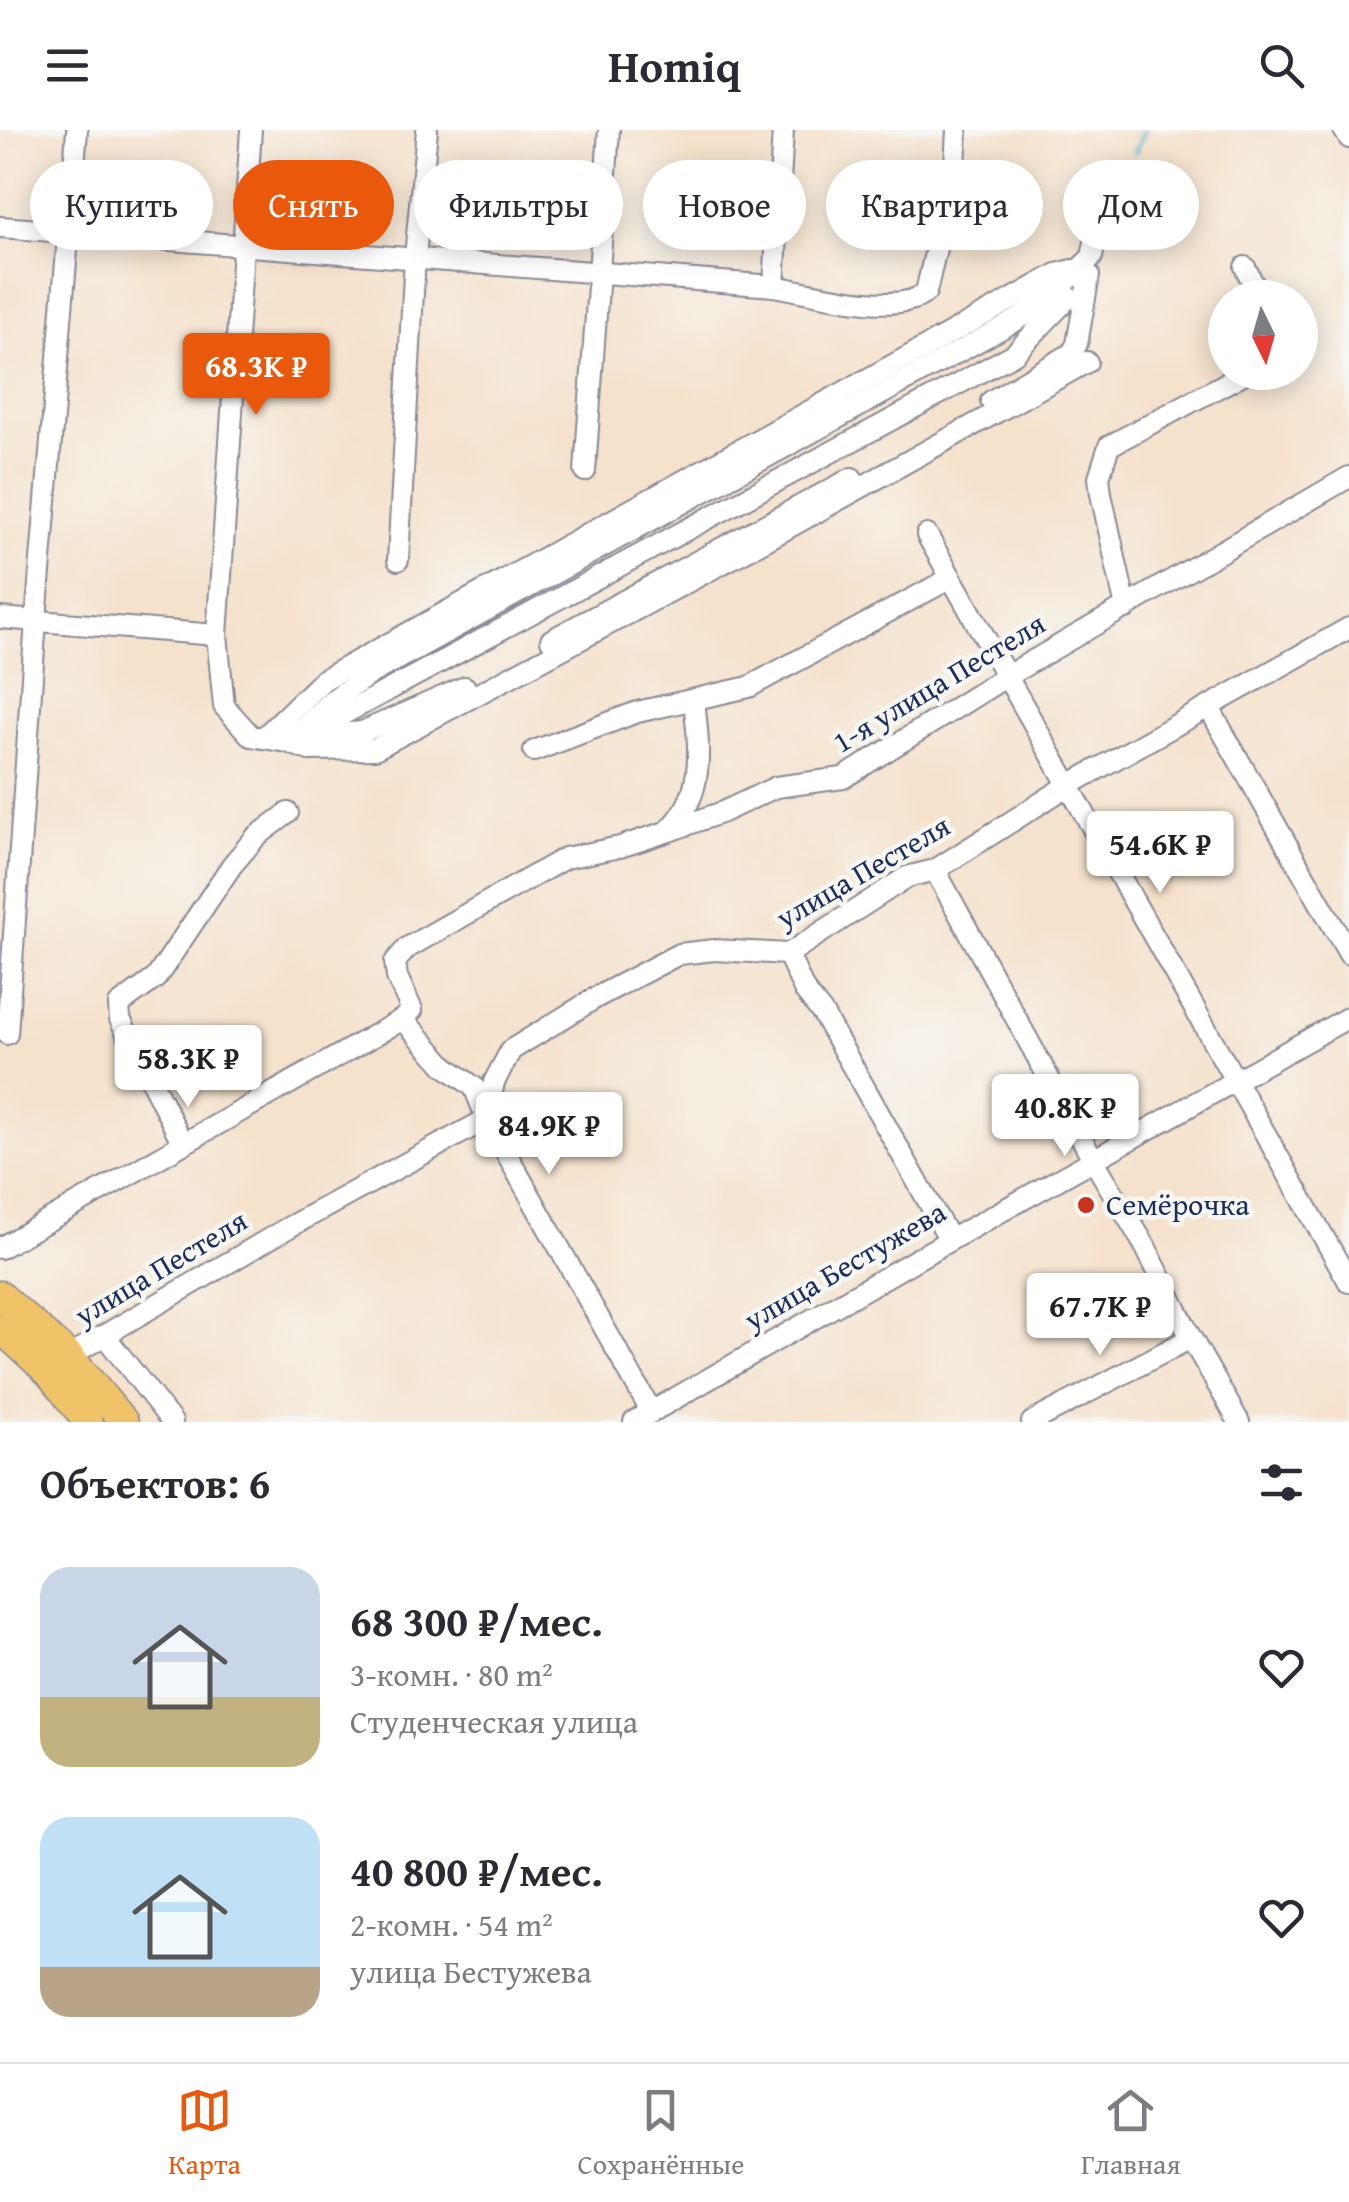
<!DOCTYPE html>
<html lang="ru">
<meta charset="utf-8">
<style>
body{margin:0;font-family:"Gentium Book Plus",serif;background:#f7f7f7;color:#2b2b33;height:100vh;display:flex;flex-direction:column;font-size:38px;white-space:nowrap}
*{box-sizing:border-box;margin:0}
p{font-size:32px;color:#7c7c81}
.icon{flex:none;width:55px;height:55px;fill:none;stroke:currentColor;stroke-width:2;stroke-linecap:round;stroke-linejoin:round}
.map{position:relative;height:1292px;overflow:hidden}
.details{display:flex;flex-direction:column;background:#fff;flex:1}
.details>*{flex:none}
.banner{position:absolute;left:30px;top:30px;width:1290px;height:90px;display:flex;gap:20px}
.needle{width:65px;rotate:175deg}
.tools{position:absolute;left:1208px;top:150px;display:grid;gap:20px}
.tools a{display:grid;place-items:center;width:110px;height:110px;border-radius:50%;background:#fff;box-shadow:0 5px 25px #0003;font-size:50px}
.price{position:absolute;translate:-50% -85px;padding:0 22px;border-radius:10px;background:#fff;color:#222;font-size:32px;line-height:65px;filter:drop-shadow(0 2px 5px #0008)}
.price::after{content:'';position:absolute;left:50%;top:60px;width:30px;height:22px;margin-left:-15px;background:inherit;clip-path:polygon(0 0,100% 0,50% 100%)}
.price.current{background:#ea580c;color:#fff}
ul{padding:0;list-style:none}
li{display:flex;align-items:center;gap:30px;height:250px;padding:0 40px}
li span{display:grid;place-items:center;flex:none;width:280px;height:200px;border-radius:30px;color:#555}
li>.icon{margin-inline-start:auto}
span .icon{width:120px;height:120px;fill:#fffc;stroke-width:1}
li b{font-size:42px}
h2{display:flex;justify-content:space-between;align-items:center;height:120px;padding:0 40px;font-size:42px}
.tag{padding:0 35px;border-radius:45px;background:#fff;box-shadow:0 5px 25px #0003;font-size:35px;line-height:90px}
.tag.current{background:#ea580c;color:#fff}
header{display:flex;justify-content:space-between;align-items:center;height:130px;padding:0 40px;background:#fff;font-size:45px;font-weight:800}
.tabs{display:flex;justify-content:space-around;align-items:center;height:140px;border-top:2px solid #e1e1e2;background:#fff;font-size:28px;color:#7c7c81}
.tabs a{display:grid;justify-items:center;gap:5px}
.tabs .current{color:#ea580c}
.map>svg:first-child{display:block}
</style>
<header><svg class="icon" aria-label="menu" viewBox="0 0 24 24"><path d="M4 6h16M4 12h16M4 18h16"/></svg>Homiq<svg class="icon" aria-label="search" viewBox="0 0 24 24"><circle cx="10" cy="10" r="6"/><path d="M15 15l6 6"/></svg></header>
<div class="map">
<svg width="1349" height="1292" viewBox="0 0 1349 1292">
<rect width="100%" height="100%" fill="#f6f6f2"/>
<filter id="ink" filterUnits="userSpaceOnUse"><feTurbulence type="fractalNoise" baseFrequency=".01" numOctaves="2"/><feDisplacementMap in="SourceGraphic" scale="20" xChannelSelector="R" yChannelSelector="G"/><feConvolveMatrix kernelMatrix="1 2 1 2 8 2 1 2 1" color-interpolation-filters="sRGB"/></filter>
<filter id="wash" filterUnits="userSpaceOnUse"><feTurbulence type="fractalNoise" baseFrequency=".0048" numOctaves="4" result="noise"/><feDisplacementMap in="SourceGraphic" scale="40" xChannelSelector="R" yChannelSelector="G"/><feGaussianBlur stdDeviation="2.25" result="paint"/><feColorMatrix in="noise" values="0 0 0 0 0 0 0 0 0 0 0 0 0 0 0 0 0 1.4 0 .05"/><feComposite in="paint" operator="in"/></filter>
<g filter="url(#wash)">
<rect width="100%" height="100%" fill="#f5e2cc"/>
<g fill="none" stroke-linecap="round" stroke-linejoin="round">
<!-- stream -->
<path stroke="#59bbd7" stroke-width="4" d="M1135,23L1144,0"/>
</g>
</g>
<g filter="url(#ink)">
<g fill="none" stroke-linecap="round" stroke-linejoin="round">
<defs>
<g id="minor">
<path d="M251,0L217,505L224,576L251,606L287,612L309,620L375,619L768,409L1087,232"/>
<path d="M1344,0L1349,8"/>
<path d="M0,97L774,156C809,162 901,187 926,162L955,36L957,0"/>
<path d="M1245,137L1260,168"/>
<path d="M774,156L783,0"/>
<path d="M991,271L1072,223L1077,214L1089,145"/>
<path d="M585,341L609,0"/>
<path d="M927,405L1349,1152"/>
<path d="M398,430L415,127L427,0"/>
<path d="M1126,478L1101,364L1099,347L1109,316L1247,242"/>
<path d="M0,488L217,505"/>
<path d="M551,510L852,348"/>
<path d="M1209,578L1349,824"/>
<path d="M318,606L362,602L465,557"/>
<path d="M263,608L323,550L1007,172L1057,144L1073,140"/>
<path d="M299,608L1014,224L1069,167"/>
<path d="M287,612L331,571L370,544L1015,191L1045,172L1092,127L1097,102"/>
<path d="M534,621L637,582L749,557L951,448"/>
<path d="M670,699C706,663 699,616 694,570"/>
<path d="M935,740L1094,1031L1145,1116L1191,1208L1239,1292"/>
<path d="M788,824L804,860L823,884L950,1110"/>
<path d="M7,904L36,490L77,0"/>
<path d="M182,1012L120,889L119,875L156,848L232,735L256,707L288,683"/>
<path d="M0,1118L403,889"/>
<path d="M105,1206L172,1292"/>
<path d="M69,1226L291,1096L487,989L494,952L511,920L597,867L679,824L714,820L788,824L907,747L935,740L1069,655L1349,498"/>
<path d="M651,1281L487,989L474,957L445,936L403,889L412,880L397,847L395,832L407,818L565,728L620,717L669,701L723,682L776,657L843,648L1007,546L1349,347"/>
<path d="M634,1292L950,1110L1349,887"/>
<path d="M1032,1292L1191,1208"/>
</g>
<g id="major">
<path d="M0,1165L69,1226L124,1292"/>
<path d="M0,1198L49,1243L88,1292"/>
</g>
</defs>
<!-- minor casing -->
<use href="#minor" stroke="#888895" stroke-width="24"/>
<!-- major casing -->
<use href="#major" stroke="#888895" stroke-width="31"/>
<!-- minor -->
<use href="#minor" stroke="#fff" stroke-width="20"/>
<!-- major -->
<use href="#major" stroke="#f1c369" stroke-width="28"/>
</g>
</g>
<!-- markers -->
<circle fill="#c8321e" stroke="#f6f6f2" stroke-width="4" cx="1086" cy="1075" r="10"/>
<g text-anchor="middle" stroke-width="9" stroke-linejoin="round" paint-order="stroke">
<!-- street labels -->
<g font-size="30" fill="#1b2f5e" stroke="#f6f6f2">
<text transform="translate(939 553) rotate(-31)" y="10">1-я улица Пестеля</text>
<text transform="translate(863 742) rotate(-30)" y="10">улица Пестеля</text>
<text transform="translate(845 1136) rotate(-30)" y="10">улица Бестужева</text>
<text transform="translate(161 1138) rotate(-31)" y="10">улица Пестеля</text>
</g>
<!-- poi labels -->
<g font-size="30" fill="#1b2f5e" stroke="#f6f6f2" text-anchor="start">
<text x="1106" y="1085">Семёрочка</text>
</g>
</g>
</svg>
<div class="tools">
<a><svg class="needle" viewBox="-14 -14 28 28"><path d="M0-13l5 13h-10z" fill="#e53935"/><path d="M0 13l5-13h-10z" fill="#7c7c81"/></svg></a>
</div>
<b class="price current" style="left:256px;top:288px">68.3K ₽</b>
<b class="price" style="left:1160px;top:766px">54.6K ₽</b>
<b class="price" style="left:188px;top:980px">58.3K ₽</b>
<b class="price" style="left:1065px;top:1029px">40.8K ₽</b>
<b class="price" style="left:549px;top:1047px">84.9K ₽</b>
<b class="price" style="left:1100px;top:1228px">67.7K ₽</b>
<div class="banner">
<a class="tag">Купить</a>
<a class="tag current">Снять</a>
<a class="tag">Фильтры</a>
<a class="tag">Новое</a>
<a class="tag">Квартира</a>
<a class="tag">Дом</a>
</div>
</div>
<section class="details">
<h2>Объектов: 6<svg class="icon" aria-label="filters" viewBox="0 0 24 24"><path d="M4 7h16M4 17h16"/><circle cx="9" cy="7" r="2"/><circle cx="15" cy="17" r="2"/></svg></h2>
<ul>
<li><span style="background:linear-gradient(#c9d6e8 65%,#c2b280 0)"><svg class="icon" aria-label="home" viewBox="0 0 24 24"><path d="M3 11l9-7 9 7M6 9v11h12V9"/></svg></span><div><b>68 300 ₽/мес.</b><p>3-комн. · 80 m²</p><p>Студенческая улица</p></div><svg class="icon" aria-label="heart" viewBox="0 0 24 24"><path d="M12 20l-8-8c-3-5 5-10 8-4 3-6 11-1 8 4z"/></svg></li>
<li><span style="background:linear-gradient(#bfe0f5 75%,#b9a48a 0)"><svg class="icon" aria-label="home" viewBox="0 0 24 24"><path d="M3 11l9-7 9 7M6 9v11h12V9"/></svg></span><div><b>40 800 ₽/мес.</b><p>2-комн. · 54 m²</p><p>улица Бестужева</p></div><svg class="icon" aria-label="heart" viewBox="0 0 24 24"><path d="M12 20l-8-8c-3-5 5-10 8-4 3-6 11-1 8 4z"/></svg></li>
</ul>
</section>
<nav class="tabs">
<a class="current"><svg class="icon" aria-label="map" viewBox="0 0 24 24"><path d="M3 6l6-2 6 2 6-2v14l-6 2-6-2-6 2zM9 4v14M15 6v14"/></svg>Карта</a>
<a><svg class="icon" aria-label="saved" viewBox="0 0 24 24"><path d="M7 4h10v16l-5-4-5 4z"/></svg>Сохранённые</a>
<a><svg class="icon" aria-label="home" viewBox="0 0 24 24"><path d="M3 11l9-7 9 7M6 9v11h12V9"/></svg>Главная</a>
</nav>
